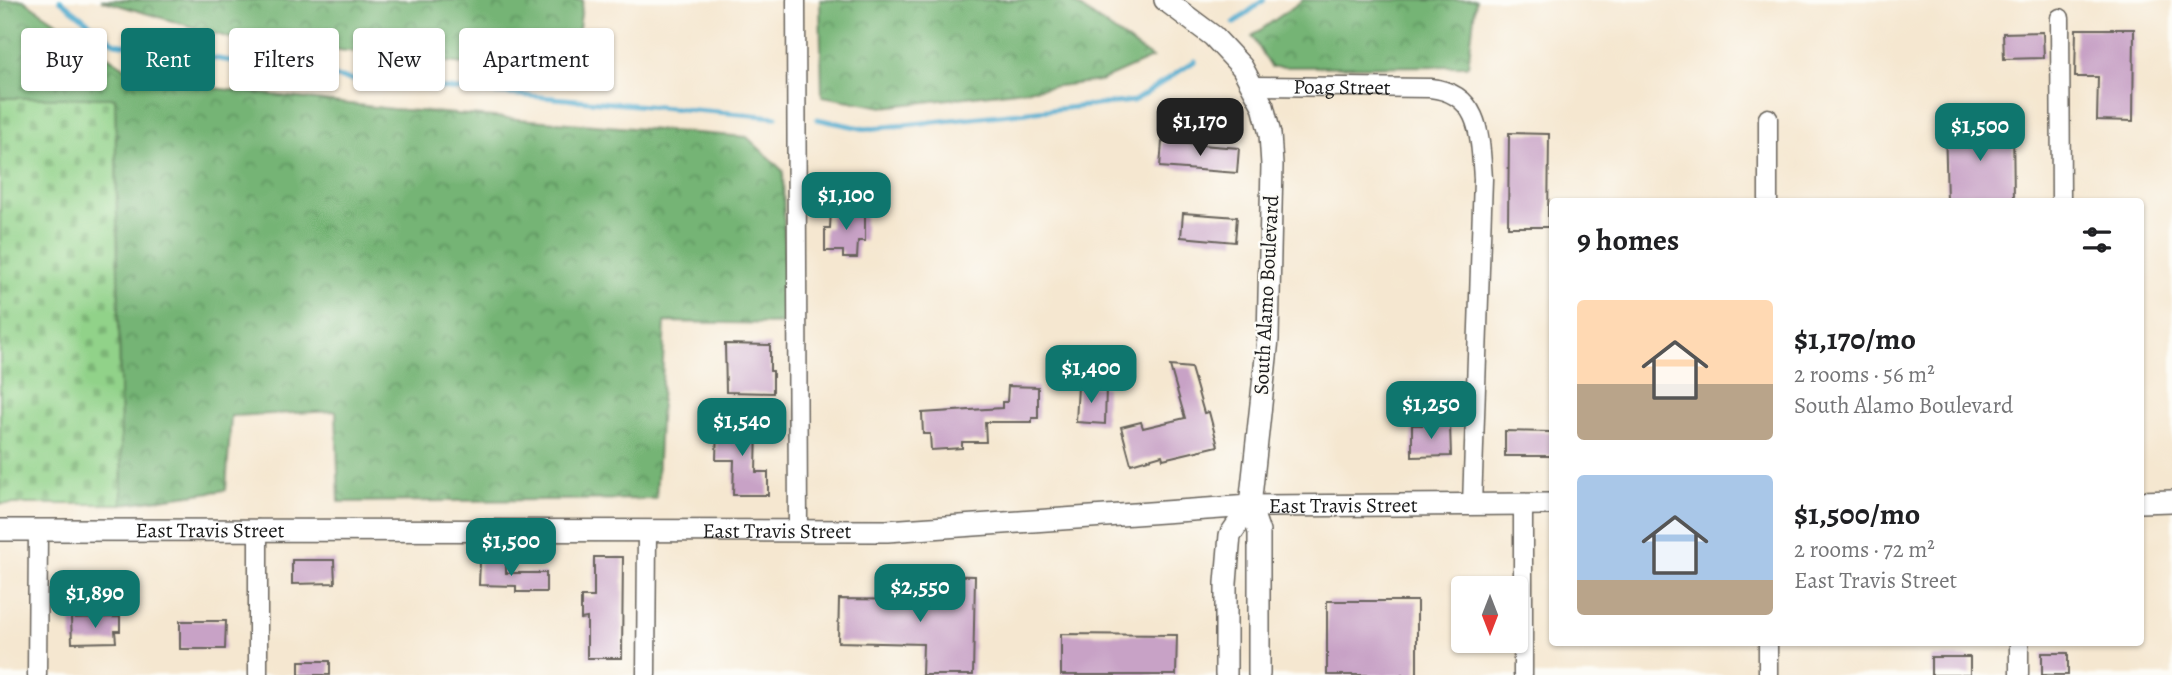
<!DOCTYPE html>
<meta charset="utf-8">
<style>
body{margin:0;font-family:Alegreya,serif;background:#f6f6f6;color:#202124;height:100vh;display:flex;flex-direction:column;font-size:26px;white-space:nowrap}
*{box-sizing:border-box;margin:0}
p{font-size:23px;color:#757577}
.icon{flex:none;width:38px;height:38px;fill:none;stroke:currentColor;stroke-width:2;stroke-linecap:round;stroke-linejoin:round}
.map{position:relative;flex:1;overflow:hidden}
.details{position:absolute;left:1549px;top:198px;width:595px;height:448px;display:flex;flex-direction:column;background:#fff;border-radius:7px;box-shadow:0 2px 5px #0004}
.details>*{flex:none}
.guide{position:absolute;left:21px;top:28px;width:665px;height:63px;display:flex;gap:14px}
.needle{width:46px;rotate:180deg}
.fabs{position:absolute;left:1451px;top:576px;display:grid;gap:14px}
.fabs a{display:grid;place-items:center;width:77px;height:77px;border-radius:7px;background:#fff;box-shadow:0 2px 5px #0004;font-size:35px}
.price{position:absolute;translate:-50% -60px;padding:0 16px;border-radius:14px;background:#0f766e;color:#fff;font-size:23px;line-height:46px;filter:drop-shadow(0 2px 4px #0008)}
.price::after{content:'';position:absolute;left:50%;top:42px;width:21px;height:16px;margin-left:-10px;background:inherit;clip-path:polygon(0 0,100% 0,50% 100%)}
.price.active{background:#222;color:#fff}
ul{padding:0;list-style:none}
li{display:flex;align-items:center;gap:21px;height:175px;padding:0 28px}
li span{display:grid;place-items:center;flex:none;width:196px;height:140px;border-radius:7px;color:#555}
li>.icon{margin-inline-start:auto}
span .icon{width:84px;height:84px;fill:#fffc;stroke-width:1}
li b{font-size:30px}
h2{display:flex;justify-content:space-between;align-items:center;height:84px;padding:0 28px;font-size:30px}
.chip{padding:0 24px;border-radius:7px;background:#fff;box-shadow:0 2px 5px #0004;font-size:24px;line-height:63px}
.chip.active{background:#0f766e;color:#fff}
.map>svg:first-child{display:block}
</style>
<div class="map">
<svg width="2172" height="675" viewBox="0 0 2172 675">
<defs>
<pattern id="forest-crowns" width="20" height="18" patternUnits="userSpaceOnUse" patternTransform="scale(1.75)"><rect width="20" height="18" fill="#74b475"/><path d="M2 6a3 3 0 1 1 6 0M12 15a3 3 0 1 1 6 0" fill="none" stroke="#5e925f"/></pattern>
<pattern id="cemetery-stones" width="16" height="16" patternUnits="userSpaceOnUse" patternTransform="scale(1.75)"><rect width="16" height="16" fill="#91d289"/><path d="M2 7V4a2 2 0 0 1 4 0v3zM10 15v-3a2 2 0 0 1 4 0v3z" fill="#7cb476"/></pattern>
</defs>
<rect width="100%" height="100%" fill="#fdfcf7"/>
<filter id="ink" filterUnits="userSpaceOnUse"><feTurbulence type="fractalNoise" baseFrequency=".0143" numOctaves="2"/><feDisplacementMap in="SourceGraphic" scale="14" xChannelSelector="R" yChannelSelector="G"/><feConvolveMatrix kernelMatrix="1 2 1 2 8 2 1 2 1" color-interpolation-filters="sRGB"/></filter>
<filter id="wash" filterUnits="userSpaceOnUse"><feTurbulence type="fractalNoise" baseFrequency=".00686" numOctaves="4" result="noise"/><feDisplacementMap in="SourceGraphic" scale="28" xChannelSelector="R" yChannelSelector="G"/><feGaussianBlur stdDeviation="1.57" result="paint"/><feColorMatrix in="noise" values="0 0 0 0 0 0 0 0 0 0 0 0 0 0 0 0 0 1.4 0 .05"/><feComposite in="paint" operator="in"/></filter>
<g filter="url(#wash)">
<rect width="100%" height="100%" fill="#f5e7d0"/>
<!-- forest -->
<g fill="url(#forest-crowns)" stroke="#486848" stroke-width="2">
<path d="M0,0H23L132,72L196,86L392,109L747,137L783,171L786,324L665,322L656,499L339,502L336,411L231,416L226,490L122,504L115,98H0Z"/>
<path d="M101,0H583L572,76L230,38Z"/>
<path d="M820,0H1070L1152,58L1100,81L883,107L822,96Z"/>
<path d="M1303,0H1476L1468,66L1271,67L1252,36Z"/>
</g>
<!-- cemetery -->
<path fill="url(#cemetery-stones)" stroke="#567752" stroke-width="2" d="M0,98H115L122,504H0Z"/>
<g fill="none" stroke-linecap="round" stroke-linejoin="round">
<!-- stream -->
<g stroke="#50aacd" stroke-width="5">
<path d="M60,0L115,43L367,82L776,117"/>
<path d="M1234,23L1264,0"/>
<path d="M817,119L866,129L1134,101L1195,61"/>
</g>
</g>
<g id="blocks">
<!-- building -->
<g fill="#c8a2c6">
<path d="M2076,29H2134L2133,121L2097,120L2098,77H2075Z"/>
<path d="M2043,32L2044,58L2004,59L2003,33Z"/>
<path d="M2013,125L2014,201H1947L1945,126Z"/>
<path d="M1509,133L1549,134L1548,227H1508Z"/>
<path d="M1162,142L1239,148L1237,173L1160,167Z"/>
<path d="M831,210H865V241H858L857,258H843V251H825V228H830Z"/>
<path d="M1183,213L1237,217L1235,242L1181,237Z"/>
<path d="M725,344L770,345V371H773V393L726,392Z"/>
<path d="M1170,366L1191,368L1204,413L1209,412L1218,446L1163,459L1162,455L1131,464L1121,427L1141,422L1143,428L1185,418Z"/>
<path d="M1008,386L1038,387V418H1032V422H985L986,442H962V448L931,450L930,434H923L922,413L1002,408V402H1007Z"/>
<path d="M1078,386L1106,387L1105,424L1076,422Z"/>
<path d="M717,424L757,425L756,472H768V495H733L734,460H716Z"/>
<path d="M1412,425H1450L1451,456L1412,457Z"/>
<path d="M1505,431L1550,432L1552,433V454L1550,456H1505Z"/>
<path d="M594,557H623L622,658H587V618L581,619V597H594Z"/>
<path d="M292,560H334L335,583L292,584Z"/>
<path d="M480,561L506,562V573H546V592H516V586L479,585Z"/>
<path d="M924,575L975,576L973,675H922L923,644L838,642L839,599L923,600Z"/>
<rect x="1327" y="601" width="90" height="74"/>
<path d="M120,617V631H115L116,642L72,643L71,618Z"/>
<path d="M180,621H226L225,649H180Z"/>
<path d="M1061,634L1177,635L1176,675H1061Z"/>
<rect x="2042" y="653" width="26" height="22"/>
<rect x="1931" y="657" width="39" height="18"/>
<rect x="299" y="661" width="31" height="14"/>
</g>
</g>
</g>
<g filter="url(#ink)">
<use href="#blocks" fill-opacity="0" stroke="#68635b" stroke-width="2"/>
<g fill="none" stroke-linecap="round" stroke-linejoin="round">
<defs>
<g id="minor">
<path d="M796,0L798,531"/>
<path d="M2060,18L2061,201"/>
<path id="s1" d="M1254,86L1430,88C1481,93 1480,137 1483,179L1472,505"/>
<path d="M1768,118V201"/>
<path d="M1523,505V675"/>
<path d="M258,529V675"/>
<path d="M1768,642V675"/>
<path d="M37,675L38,530"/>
<path d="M646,675L647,532"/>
<path d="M2019,675V642"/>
</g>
<g id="tertiary">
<path d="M1165,0L1213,36L1242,67L1263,106L1270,134L1272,165L1268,339L1250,506L1259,532V675"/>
<path d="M2140,502L2172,501"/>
<path id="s2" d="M0,530L887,531L1250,506L1552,504"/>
<path d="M1226,675V583L1230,535L1250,506"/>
</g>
</defs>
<!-- minor casing -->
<use href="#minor" stroke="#68635b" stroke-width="21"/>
<!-- tertiary casing -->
<use href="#tertiary" stroke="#68635b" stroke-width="24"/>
<!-- minor -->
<use href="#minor" stroke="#fff" stroke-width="18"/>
<!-- tertiary -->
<use href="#tertiary" stroke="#fff" stroke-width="21"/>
</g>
</g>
<g text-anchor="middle" stroke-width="5" stroke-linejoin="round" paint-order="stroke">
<!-- street labels -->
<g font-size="21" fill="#1c1c1c" stroke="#fdfcf7">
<text dy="7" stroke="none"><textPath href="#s1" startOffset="88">Poag Street</textPath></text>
<text transform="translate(1266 295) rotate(-87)" y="7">South Alamo Boulevard</text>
<text dy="7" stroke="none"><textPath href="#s2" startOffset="1344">East Travis Street</textPath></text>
<text dy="7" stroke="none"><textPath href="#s2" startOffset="210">East Travis Street</textPath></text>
<text dy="7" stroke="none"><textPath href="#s2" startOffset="777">East Travis Street</textPath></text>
</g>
</g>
</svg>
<div class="fabs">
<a><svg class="needle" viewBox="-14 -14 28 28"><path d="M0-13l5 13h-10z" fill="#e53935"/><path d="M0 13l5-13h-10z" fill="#757577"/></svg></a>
</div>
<b class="price active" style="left:1200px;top:158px">$1,170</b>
<b class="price" style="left:1980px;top:163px">$1,500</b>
<b class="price" style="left:846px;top:232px">$1,100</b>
<b class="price" style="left:1091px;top:405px">$1,400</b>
<b class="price" style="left:1431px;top:441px">$1,250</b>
<b class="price" style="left:742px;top:458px">$1,540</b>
<b class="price" style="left:511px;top:578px">$1,500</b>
<b class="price" style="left:920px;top:624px">$2,550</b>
<b class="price" style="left:95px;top:630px">$1,890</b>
<div class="guide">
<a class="chip">Buy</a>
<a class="chip active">Rent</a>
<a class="chip">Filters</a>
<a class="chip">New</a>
<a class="chip">Apartment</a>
</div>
<section class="details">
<h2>9 homes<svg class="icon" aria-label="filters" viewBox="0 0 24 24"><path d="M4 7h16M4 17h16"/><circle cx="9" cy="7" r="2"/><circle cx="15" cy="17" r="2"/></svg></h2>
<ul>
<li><span style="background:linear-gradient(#ffd9b3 60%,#b9a48a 0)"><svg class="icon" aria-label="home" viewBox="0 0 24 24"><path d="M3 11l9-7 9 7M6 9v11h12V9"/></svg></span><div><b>$1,170/mo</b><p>2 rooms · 56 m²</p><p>South Alamo Boulevard</p></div></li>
<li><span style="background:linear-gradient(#a9c7e8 75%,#b9a48a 0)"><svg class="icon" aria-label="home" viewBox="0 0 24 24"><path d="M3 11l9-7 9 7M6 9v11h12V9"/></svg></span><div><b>$1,500/mo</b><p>2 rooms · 72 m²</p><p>East Travis Street</p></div></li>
</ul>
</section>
</div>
